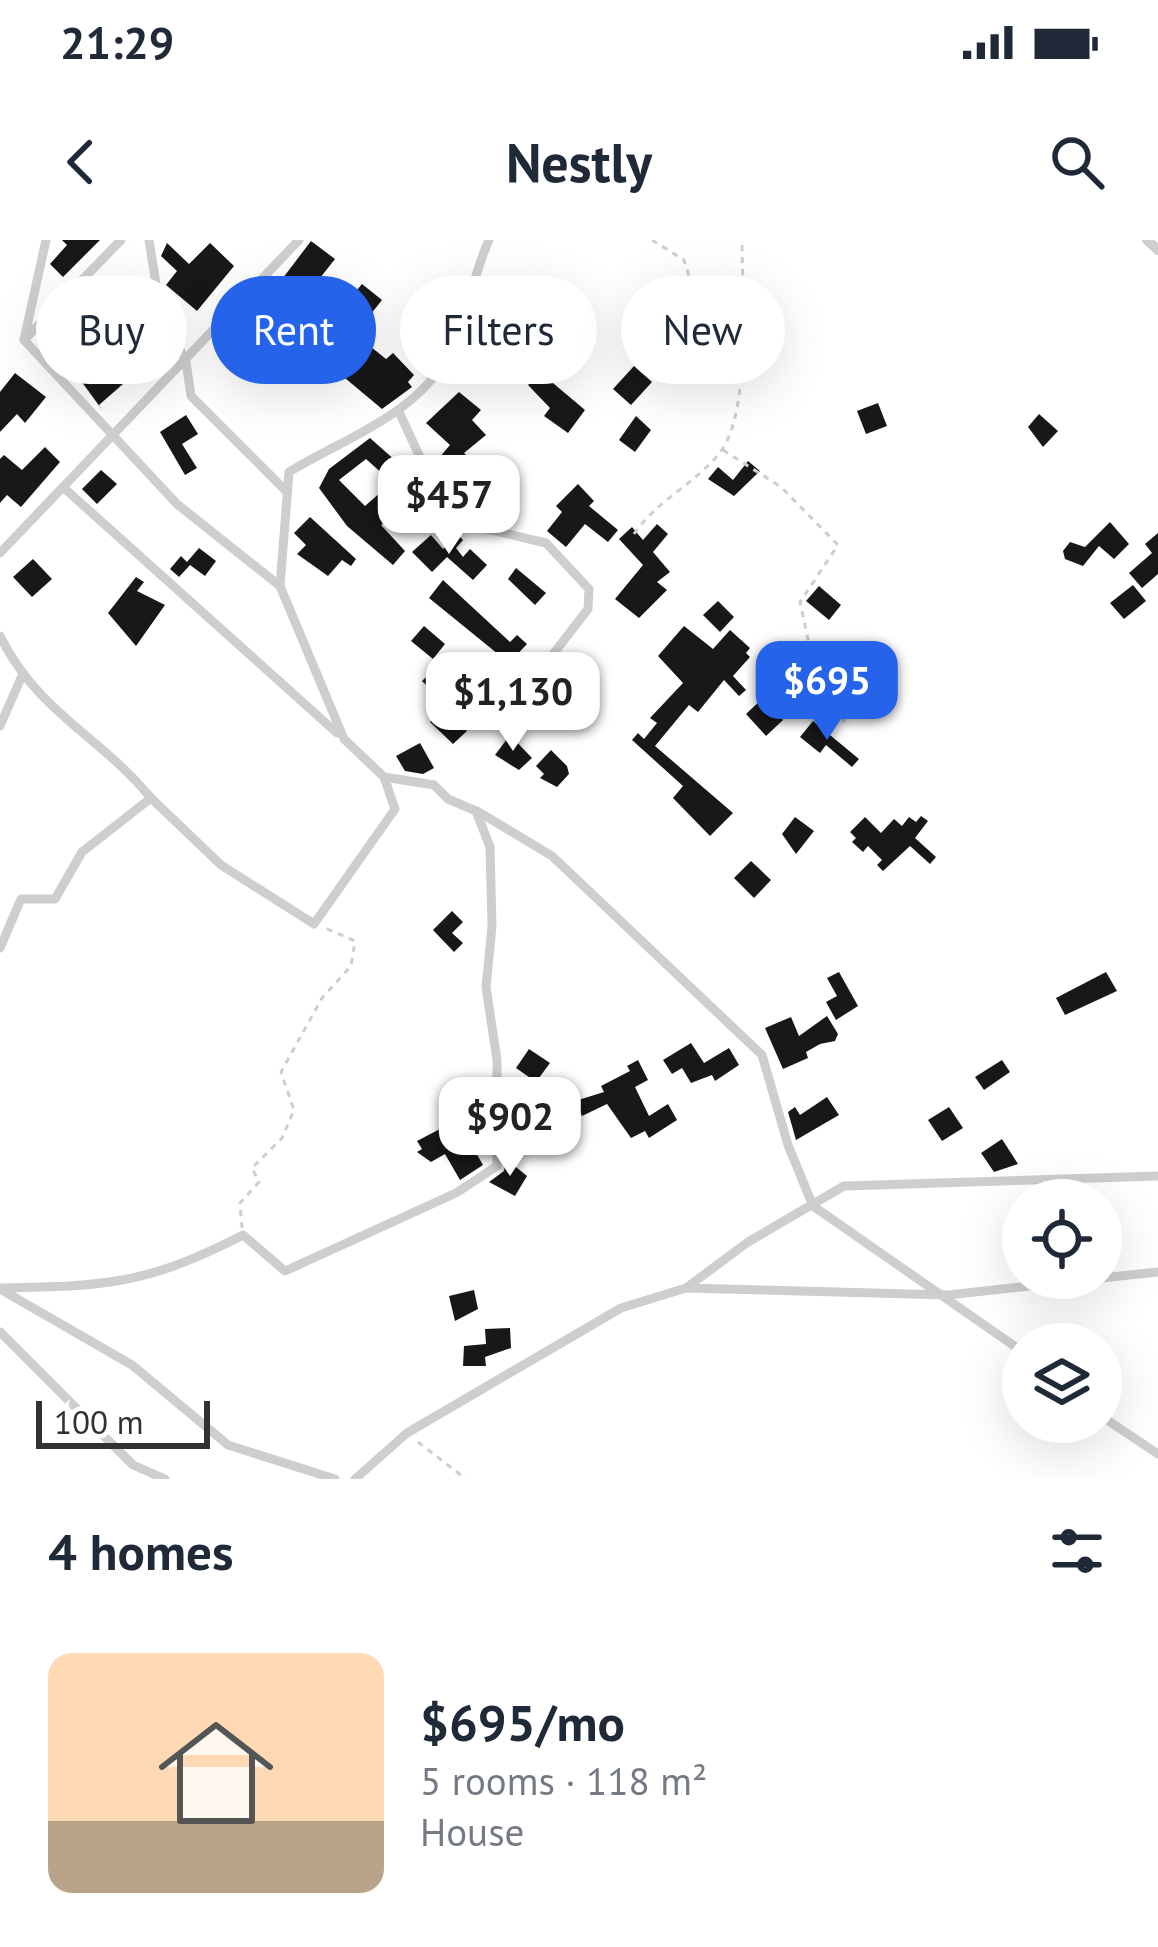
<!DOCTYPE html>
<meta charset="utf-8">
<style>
body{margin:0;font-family:"PT Sans",sans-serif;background:#f6f6f7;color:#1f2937;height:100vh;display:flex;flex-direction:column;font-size:45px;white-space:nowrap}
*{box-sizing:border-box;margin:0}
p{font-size:39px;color:#747a83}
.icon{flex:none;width:66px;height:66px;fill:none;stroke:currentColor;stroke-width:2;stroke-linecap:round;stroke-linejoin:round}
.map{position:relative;height:1239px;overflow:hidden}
.side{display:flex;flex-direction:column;background:#fff;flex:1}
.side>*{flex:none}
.banner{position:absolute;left:36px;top:36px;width:1086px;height:108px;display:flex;gap:24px}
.tools{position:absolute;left:1002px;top:939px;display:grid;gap:24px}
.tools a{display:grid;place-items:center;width:120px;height:120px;border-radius:50%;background:#fff;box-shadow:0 12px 48px #0002;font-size:60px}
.scale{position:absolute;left:36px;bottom:30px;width:174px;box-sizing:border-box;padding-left:12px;border:6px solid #313131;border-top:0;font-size:33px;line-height:42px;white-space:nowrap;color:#313131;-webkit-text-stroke:9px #fff;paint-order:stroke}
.price{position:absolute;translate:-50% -102px;padding:0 27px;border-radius:24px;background:#fff;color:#222;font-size:39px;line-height:78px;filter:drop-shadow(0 3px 6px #0008)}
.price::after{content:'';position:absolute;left:50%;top:72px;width:36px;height:27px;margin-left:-18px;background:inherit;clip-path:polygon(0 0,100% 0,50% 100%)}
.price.on{background:#2563eb;color:#fff}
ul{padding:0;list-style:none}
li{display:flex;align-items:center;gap:36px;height:300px;padding:0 48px}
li+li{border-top:3px solid #e0e1e3}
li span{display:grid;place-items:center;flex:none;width:336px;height:240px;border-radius:24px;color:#555}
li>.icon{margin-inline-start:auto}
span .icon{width:144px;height:144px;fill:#fffc;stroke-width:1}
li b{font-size:51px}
h2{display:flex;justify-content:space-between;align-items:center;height:144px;padding:0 48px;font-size:51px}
.tag{padding:0 42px;border-radius:54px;background:#fff;box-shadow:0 12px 48px #0002;font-size:42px;line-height:108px}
.tag.on{background:#2563eb;color:#fff}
.status{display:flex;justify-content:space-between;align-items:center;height:84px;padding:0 60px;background:#fff;direction:ltr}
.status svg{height:33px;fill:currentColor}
header{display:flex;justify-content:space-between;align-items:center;height:156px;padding:0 48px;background:#fff;font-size:54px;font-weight:700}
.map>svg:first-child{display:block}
</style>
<div class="status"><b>21:29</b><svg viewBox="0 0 49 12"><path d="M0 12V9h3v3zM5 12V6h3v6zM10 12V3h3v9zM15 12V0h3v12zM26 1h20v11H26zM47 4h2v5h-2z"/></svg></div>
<header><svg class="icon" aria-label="back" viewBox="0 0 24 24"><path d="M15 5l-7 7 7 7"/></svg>Nestly<svg class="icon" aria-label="search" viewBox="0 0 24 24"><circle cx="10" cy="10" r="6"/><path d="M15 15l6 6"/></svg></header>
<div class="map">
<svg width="1158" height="1239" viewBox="0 0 1158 1239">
<rect width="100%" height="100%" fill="#fff"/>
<!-- building -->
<g fill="#181818">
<path d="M62,0H100L63,37L50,24L67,5Z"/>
<path d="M311,1L335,19L290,76L267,59Z"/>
<path d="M167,3L189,24L210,3L234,26L197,71L166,45L177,31L161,16Z"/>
<path d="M362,44L382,60L355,94L386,119L393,113L414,135L408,142L412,147L382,169L333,128L350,112L324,90Z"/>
<path d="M81,107L98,117L123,144L99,165L103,171L68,123Z"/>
<path d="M634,126L652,142L631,165L613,149Z"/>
<path d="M15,133L46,157L25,183L17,174L0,192V152Z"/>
<path d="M541,133L585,170L568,193L544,176L550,168L528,145Z"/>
<path d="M459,152L481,170L472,180L486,195L464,213L468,217L453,233L438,219L450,205L426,183Z"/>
<path d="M878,163L887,186L866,194L857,171Z"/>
<path d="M1039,174L1058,191L1043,207L1028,187Z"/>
<path d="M186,175L198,194L182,204L197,228L185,235L160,192Z"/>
<path d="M636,176L651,190L635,212L619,200Z"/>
<path d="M370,198L397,222L385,236L366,219L339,240L365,266L389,245L408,264L381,285L405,311L393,325L347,286L319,248L329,229Z"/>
<path d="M45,207L60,222L21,267L7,255L0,263V219L4,215L22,230Z"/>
<path d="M748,221L760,231L734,256L708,239L718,227L733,240Z"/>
<path d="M101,230L117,244L97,264L82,249Z"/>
<path d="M578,244L594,261L589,266L618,290L608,302L585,284L566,307L547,291L562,272L556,266Z"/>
<path d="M310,277L356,319L351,326L342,320L328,336L297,314L306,305L294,293Z"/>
<path d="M1110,282L1129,304L1114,319L1099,306L1083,326L1065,319L1063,311L1070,302L1085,307Z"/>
<path d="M657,284L668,294L653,312L670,332L657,342L667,350L639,378L615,359L643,325L619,299L632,287L643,300Z"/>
<path d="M1158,293V334L1142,348L1129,333L1152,313L1145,304Z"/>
<path d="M431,295L443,309L458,295L463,300L456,308L463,317L470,309L487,325L473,340L447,317L432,332L412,312Z"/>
<path d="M199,308L216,321L205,336L190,325L179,337L170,329L181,316L187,322Z"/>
<path d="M33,319L52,339L32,357L13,337Z"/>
<path d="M516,328L546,353L535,365L508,339Z"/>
<path d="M136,337L144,342L137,351L165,365L136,406L108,373Z"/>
<path d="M443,340L510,402L517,395L527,404L509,423L429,358Z"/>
<path d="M1133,345L1146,361L1124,379L1110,363Z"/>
<path d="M819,346L841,365L829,380L806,361Z"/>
<path d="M718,361L734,377L720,392L703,375Z"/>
<path d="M424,386L445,404L433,419L411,401Z"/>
<path d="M684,386L713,409L730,390L750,408L746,413L750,417L733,436L746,450L739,456L724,440L698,472L689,465L655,506L733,573L710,596L673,558L683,546L632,500L638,493L644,499L657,483L650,478L683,443L658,416Z"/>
<path d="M439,425L453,442L448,446L452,452L441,460L422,441Z"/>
<path d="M763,458L783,480L766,496L746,474Z"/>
<path d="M448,465L456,471L450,477L467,491L453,504L430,482Z"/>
<path d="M813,481L859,519L852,527L826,505L820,513L800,497Z"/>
<path d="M510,495L532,518L519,530L495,515Z"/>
<path d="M420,503L434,528L423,534L405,531L396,516Z"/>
<path d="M551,510L567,526L569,534L557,547L540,538L544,534L536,526Z"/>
<path d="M921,576L928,581L915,598L936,617L930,624L910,606L883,631L877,625L882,620L868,606L863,612L852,602L856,598L850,592L865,577L881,593L894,579L902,586L909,577L916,582Z"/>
<path d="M795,577L814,591L796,614L782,594Z"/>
<path d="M751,621L771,640L754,658L734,638Z"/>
<path d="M452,671L463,682L452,693L463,703L454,712L433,690Z"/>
<path d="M839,732L858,766L836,780L826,762L837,756L827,738Z"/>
<path d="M1106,732L1117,751L1065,775L1056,758Z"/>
<path d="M827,776L838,794L835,801L820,804L806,812L808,818L783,829L765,788L791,777L799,796Z"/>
<path d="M691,803L704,823L729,808L739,825L715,841L712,835L691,843L682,828L672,834L663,820Z"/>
<path d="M529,809L550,823L536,842L516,828Z"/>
<path d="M638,820L648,840L635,847L649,876L668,864L677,880L649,898L645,891L631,898L607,864L582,876L575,861L604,852L601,846L630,831L627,826Z"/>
<path d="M1002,820L1010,832L984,850L975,837Z"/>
<path d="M827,857L839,875L796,900L788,872L795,867L800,875Z"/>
<path d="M949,867L963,888L942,901L928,880Z"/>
<path d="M457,880L483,925L460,940L445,914L431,922L417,912L422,909L417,901Z"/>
<path d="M1002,899L1018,924L994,932L981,913Z"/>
<path d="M506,919L527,936L515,956L489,942L504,931Z"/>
<path d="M474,1050L478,1069L455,1081L449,1056Z"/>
<path d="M510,1088L511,1108L485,1117L486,1126H463L464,1106L486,1104L485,1089Z"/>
</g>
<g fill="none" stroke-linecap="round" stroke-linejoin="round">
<!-- path -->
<g stroke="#cecece" stroke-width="3" stroke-dasharray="6 6" stroke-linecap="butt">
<path d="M652,0L684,20L705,87L736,144"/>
<path d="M723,210L781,247L838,305L800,362L811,413L840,442L844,482"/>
<path d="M634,294C657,260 697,243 721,211C751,171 742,50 742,0"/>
<path d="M242,988L240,963L259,942L252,928L282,898L294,870L281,832L322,758L351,726L355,701L325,688"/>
<path d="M418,1202L466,1239"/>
</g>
<!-- minor -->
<g stroke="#cecece" stroke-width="9">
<path d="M149,0L160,69L186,122L191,156L287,252"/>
<path d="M24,100L121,0"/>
<path d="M400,174L423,224L470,285L546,303L589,349L588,369L520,457"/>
<path d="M64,248L337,493"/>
<path d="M0,313L299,0"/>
<path d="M280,346L289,232C345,198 417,175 449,114C468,79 472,36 489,0"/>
<path d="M0,396C40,475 97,493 151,558"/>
<path d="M0,486L21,438"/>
<path d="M477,571L552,616L762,815L788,905L813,966L1023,1112"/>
<path d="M0,708L21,659H55L82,612L151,558L221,625L314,684L395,569L384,537"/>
<path d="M1101,1038L1158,1032"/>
<path d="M0,1048C106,1046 146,1045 243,995L285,1031L456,953L497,926V820L486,747L492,686L490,607L476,571L448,559L434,545L384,537L344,499L280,346L177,264L24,100L46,0"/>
<path d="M686,1048L948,1055L1100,1038"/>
<path d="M0,1049L132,1125L228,1205L335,1239"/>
<path d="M0,1092L133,1225L165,1239"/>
<path d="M1101,1176L1158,1214"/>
<path d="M355,1239L407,1193L621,1068L686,1048L748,1002L844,946L1158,936"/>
</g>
<!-- tertiary -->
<path stroke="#cecece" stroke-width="10" d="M1147,0L1158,10"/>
</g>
</svg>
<div class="tools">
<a><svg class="icon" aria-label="locate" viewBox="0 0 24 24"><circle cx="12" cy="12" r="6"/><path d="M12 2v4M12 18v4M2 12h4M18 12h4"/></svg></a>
<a><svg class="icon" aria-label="layers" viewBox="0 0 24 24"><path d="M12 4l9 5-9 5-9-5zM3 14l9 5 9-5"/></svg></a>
</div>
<div class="scale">100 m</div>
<b class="price" style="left:449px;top:317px">$457</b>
<b class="price on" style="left:827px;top:503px">$695</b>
<b class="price" style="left:513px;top:514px">$1,130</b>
<b class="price" style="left:510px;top:939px">$902</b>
<div class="banner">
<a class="tag">Buy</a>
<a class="tag on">Rent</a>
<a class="tag">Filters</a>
<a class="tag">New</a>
</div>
</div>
<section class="side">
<h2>4 homes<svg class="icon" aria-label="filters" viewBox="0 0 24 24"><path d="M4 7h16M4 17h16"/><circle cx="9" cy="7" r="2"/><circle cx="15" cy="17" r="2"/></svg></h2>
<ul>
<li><span style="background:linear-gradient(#ffd9b3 70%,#b9a48a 0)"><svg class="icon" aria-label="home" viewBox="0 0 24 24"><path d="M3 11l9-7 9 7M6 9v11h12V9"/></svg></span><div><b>$695/mo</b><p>5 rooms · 118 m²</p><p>House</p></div></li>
</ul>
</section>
